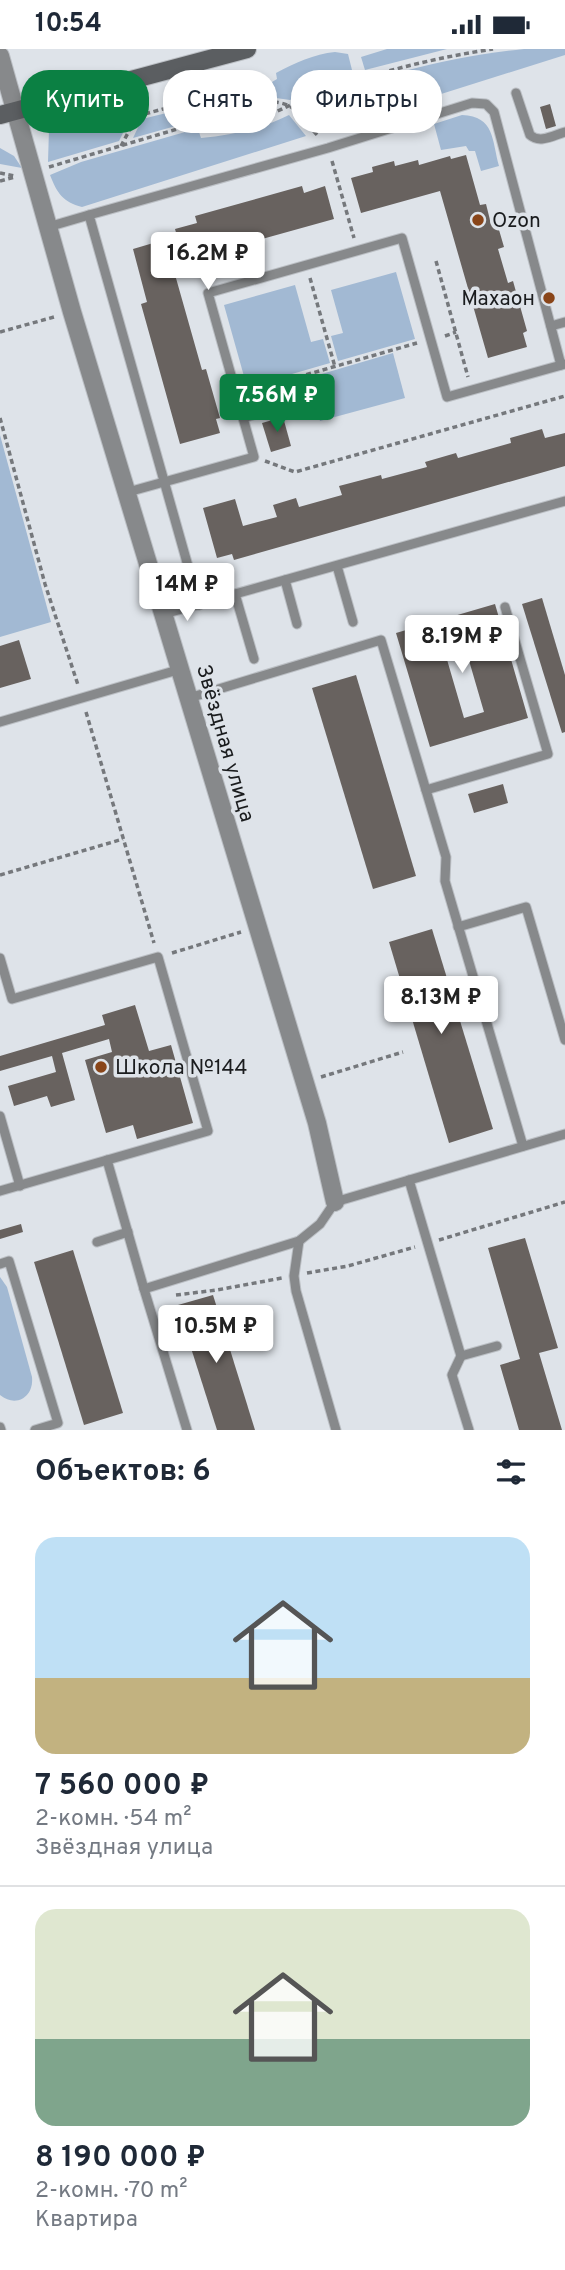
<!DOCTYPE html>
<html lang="ru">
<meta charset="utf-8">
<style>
body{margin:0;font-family:Overpass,sans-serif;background:#f6f6f7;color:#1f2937;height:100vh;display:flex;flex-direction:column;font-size:26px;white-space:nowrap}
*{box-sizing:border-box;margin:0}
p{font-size:23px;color:#747a83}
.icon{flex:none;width:38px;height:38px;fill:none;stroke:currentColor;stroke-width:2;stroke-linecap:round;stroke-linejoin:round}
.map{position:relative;height:1381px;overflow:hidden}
.panel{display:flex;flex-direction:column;background:#fff;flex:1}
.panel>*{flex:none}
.banner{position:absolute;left:21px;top:21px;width:523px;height:63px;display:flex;gap:14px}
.price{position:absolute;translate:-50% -60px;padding:0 16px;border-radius:7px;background:#fff;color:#222;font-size:23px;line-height:46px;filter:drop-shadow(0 2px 4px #0008)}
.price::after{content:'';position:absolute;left:50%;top:42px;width:21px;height:16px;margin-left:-10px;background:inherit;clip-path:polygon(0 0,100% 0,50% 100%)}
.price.active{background:#0b8043;color:#fff}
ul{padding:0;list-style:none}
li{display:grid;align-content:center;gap:14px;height:371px;padding:0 35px}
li+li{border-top:2px solid #e0e1e3}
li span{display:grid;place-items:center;height:217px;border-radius:21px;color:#555}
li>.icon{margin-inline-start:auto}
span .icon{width:126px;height:126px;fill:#fffc;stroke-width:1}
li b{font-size:30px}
h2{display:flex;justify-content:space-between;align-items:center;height:84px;padding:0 35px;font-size:30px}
.pill{padding:0 24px;border-radius:28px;background:#fff;box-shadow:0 4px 10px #0003;font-size:24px;line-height:63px}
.pill.active{background:#0b8043;color:#fff}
.status{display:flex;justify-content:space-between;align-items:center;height:49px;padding:0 35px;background:#fff;direction:ltr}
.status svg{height:19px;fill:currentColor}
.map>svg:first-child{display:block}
</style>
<div class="status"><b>10:54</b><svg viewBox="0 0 49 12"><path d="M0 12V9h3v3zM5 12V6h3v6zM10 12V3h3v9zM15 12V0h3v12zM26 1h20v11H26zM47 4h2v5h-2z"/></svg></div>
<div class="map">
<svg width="565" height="1381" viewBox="0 0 565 1381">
<rect width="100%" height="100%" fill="#dee3e9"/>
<!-- green -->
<g fill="#a2b9d3">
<path d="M387,0H447L365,21L361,8Z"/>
<path d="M524,0H565V6L324,82L300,58C370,28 448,8 524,0Z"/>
<path d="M335,3L348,5L353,25L318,37L290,51L276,49L272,33L277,30L276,24C295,14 314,5 335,3Z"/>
<path d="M191,58L194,59L197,71L133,89L142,70Z"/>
<path d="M90,63L128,64L130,70L119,92L48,113L49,80L60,71Z"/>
<path d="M289,66L306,87L82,158C63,153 57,144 50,126L81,113L192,81L199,83L201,89C232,86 261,80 289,66Z"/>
<path d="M462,66C495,67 492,92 499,117L481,122L475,102H469L466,97L441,101L434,75Z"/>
<path d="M0,99L14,107L22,119L0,115Z"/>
<path d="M396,223L415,290L338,312L331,287L343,284L331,241Z"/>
<path d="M295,236L311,293L323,290L330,314L247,338L224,256Z"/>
<path d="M393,304L405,349L320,372L308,329Z"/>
<path d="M0,386L51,573L0,588Z"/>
<path d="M0,1228L7,1238L32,1328C34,1348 16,1359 0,1346Z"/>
</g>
<!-- building -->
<g fill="#68625f" fill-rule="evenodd">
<path d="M261,42L266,61L227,73L222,53Z"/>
<path d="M550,55L556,77L546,80L540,58Z"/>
<path d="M466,106L480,156L486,155L491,175L497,174L504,198L498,200L508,234L513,232L527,282L523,284L527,298L488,309L440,142L361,164L351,129L373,123L372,118L394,112L395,117L418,111L419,116L450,107L451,110Z"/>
<path d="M302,137L304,144L325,137L334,170L172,215L202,321L206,320L220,369L216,370L220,384L180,395L141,255L147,253L133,200L177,187L175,180L197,174L195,167Z"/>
<path d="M283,368L291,397L271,403L262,374Z"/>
<path d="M542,380L545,389L565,384V417L234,511L232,505L217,509L203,459L235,450L243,477L277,468L273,456L296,449L299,458L342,446L339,437L381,426L382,430L427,418L425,413L456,404L458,409L511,394L510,389Z"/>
<path d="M542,549L565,626V683L562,684L522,555Z"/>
<path d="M495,555L528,669L430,698L396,584ZM461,584L484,663L464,669L441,590Z"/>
<path d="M19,591L31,630L0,639V597Z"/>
<path d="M356,626L416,827L373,840L312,639Z"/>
<path d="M503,735L508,754L474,764L468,745Z"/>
<path d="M432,880L493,1080L449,1094L389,893Z"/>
<path d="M135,956L149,1002L171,996L193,1074L137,1090L133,1076L106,1084L85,1011L112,1003L109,990L62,1004L75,1051L51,1058L47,1047L14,1057L8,1037L56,1023L52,1007L0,1022V1007L105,976L102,966Z"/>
<path d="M21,1175L23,1183L0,1190V1181Z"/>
<path d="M525,1189L558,1299L539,1304L562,1381H519L500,1316L520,1310L488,1199Z"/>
<path d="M73,1201L123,1364L84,1376L34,1213Z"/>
<path d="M213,1246L255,1381H217L191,1299L178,1256Z"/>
</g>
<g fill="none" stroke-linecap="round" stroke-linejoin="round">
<defs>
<g id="service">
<path d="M516,44L530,86C540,95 554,86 565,83"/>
<path d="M48,178L89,166"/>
<path d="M551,277L565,273"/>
<path d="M243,369L280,358"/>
<path d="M128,443L254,408L208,244L402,189L447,348L565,315"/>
<path d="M337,517L353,573"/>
<path d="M285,531L297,575"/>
<path d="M235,545L254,610"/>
<path d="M199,556L89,166L328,99L472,54L486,55L494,63L561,316"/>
<path d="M164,565L565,452"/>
<path d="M189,649L381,591L446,808L445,832L523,1097"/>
<path d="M0,673L181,620"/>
<path d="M426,741L548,705L505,558"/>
<path d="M458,878L526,858L565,991"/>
<path d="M0,909L12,950L158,908L208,1082L0,1142"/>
<path d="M0,1067L20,1137"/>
<path d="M107,1111L144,1240"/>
<path d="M409,1131L461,1307L452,1326L469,1381"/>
<path d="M299,1192L294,1227L296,1242L336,1381"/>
<path d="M97,1193L128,1183"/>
<path d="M0,1215L9,1212L58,1374L35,1381"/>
<path d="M461,1307L497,1297"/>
<path d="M0,1378L1,1381"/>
<path d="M187,1381L144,1240L299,1192L320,1175L335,1153L565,1085"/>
</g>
<path id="minor" d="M0,7L72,263L317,1074L335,1153"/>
<path id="secondary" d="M0,66L247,0"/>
</defs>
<!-- service casing -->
<use href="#service" stroke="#bbbfc4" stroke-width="11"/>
<!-- minor casing -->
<use href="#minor" stroke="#bbbfc4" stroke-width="20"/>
<!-- secondary casing -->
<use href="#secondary" stroke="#bbbfc4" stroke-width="20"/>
<!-- path -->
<g stroke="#75787c" stroke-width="3.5" stroke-dasharray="5 3.5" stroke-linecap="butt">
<path d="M205,80L199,57L266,38C272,60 276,49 291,58C301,64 310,79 319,88"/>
<path d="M121,97L137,67L193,52L199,57"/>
<path d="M332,112L354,189"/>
<path d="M49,118L191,76C238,90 280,58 322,42C340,36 360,30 378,25C416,14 454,6 493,0"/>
<path d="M0,124L14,127"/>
<path d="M0,132L15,128"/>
<path d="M436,212L468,328"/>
<path d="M310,229L335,318"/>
<path d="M0,283L54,268"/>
<path d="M445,287L456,283"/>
<path d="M249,342L417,294"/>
<path d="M0,369L45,535L78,636"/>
<path d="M265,412L295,423L565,347"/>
<path d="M86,663L154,894"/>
<path d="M0,826L123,790"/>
<path d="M172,904L241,883"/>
<path d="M321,1028L403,1003"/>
<path d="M439,1191L565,1153"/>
<path d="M307,1224L348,1217L415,1198"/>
<path d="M176,1246L217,1241L282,1229"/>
</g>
<!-- service -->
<use href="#service" stroke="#87898b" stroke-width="9"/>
<!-- minor -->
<use href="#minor" stroke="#87898b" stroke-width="18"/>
<!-- secondary -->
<use href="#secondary" stroke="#5b5e61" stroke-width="18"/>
</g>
<!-- markers -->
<g fill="#894519" stroke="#dee3e9" stroke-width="2.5">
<circle cx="478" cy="171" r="7"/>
<circle cx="549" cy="249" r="7"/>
<circle cx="101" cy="1018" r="7"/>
</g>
<g text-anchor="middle" stroke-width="7" stroke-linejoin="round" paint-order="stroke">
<!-- poi labels -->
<g font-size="21" fill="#1a1c1e" stroke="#dee3e9" text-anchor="start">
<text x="492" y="178">Ozon</text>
<text x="535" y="256" text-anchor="end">Махаон</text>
<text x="115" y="1025">Школа №144</text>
</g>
<!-- street labels -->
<g font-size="21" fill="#1a1c1e" stroke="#dee3e9">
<text transform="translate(226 694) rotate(74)" y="7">Звёздная улица</text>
</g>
</g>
</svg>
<b class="price" style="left:208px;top:243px">16.2M ₽</b>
<b class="price active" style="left:277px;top:385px">7.56M ₽</b>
<b class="price" style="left:187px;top:574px">14M ₽</b>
<b class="price" style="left:462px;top:626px">8.19M ₽</b>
<b class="price" style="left:441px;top:987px">8.13M ₽</b>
<b class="price" style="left:216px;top:1316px">10.5M ₽</b>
<div class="banner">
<a class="pill active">Купить</a>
<a class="pill">Снять</a>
<a class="pill">Фильтры</a>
</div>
</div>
<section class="panel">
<h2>Объектов: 6<svg class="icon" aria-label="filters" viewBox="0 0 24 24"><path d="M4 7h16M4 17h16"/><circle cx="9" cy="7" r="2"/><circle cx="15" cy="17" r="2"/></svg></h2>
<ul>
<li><span style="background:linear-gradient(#bfe0f5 65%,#c2b280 0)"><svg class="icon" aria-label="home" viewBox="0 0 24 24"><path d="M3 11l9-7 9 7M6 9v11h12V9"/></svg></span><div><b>7 560 000 ₽</b><p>2-комн. · 54 m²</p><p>Звёздная улица</p></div></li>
<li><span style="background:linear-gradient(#dfe7d0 60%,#7fa58c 0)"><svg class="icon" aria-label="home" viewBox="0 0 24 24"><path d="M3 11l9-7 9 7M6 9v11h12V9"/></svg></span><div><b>8 190 000 ₽</b><p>2-комн. · 70 m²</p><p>Квартира</p></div></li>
</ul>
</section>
